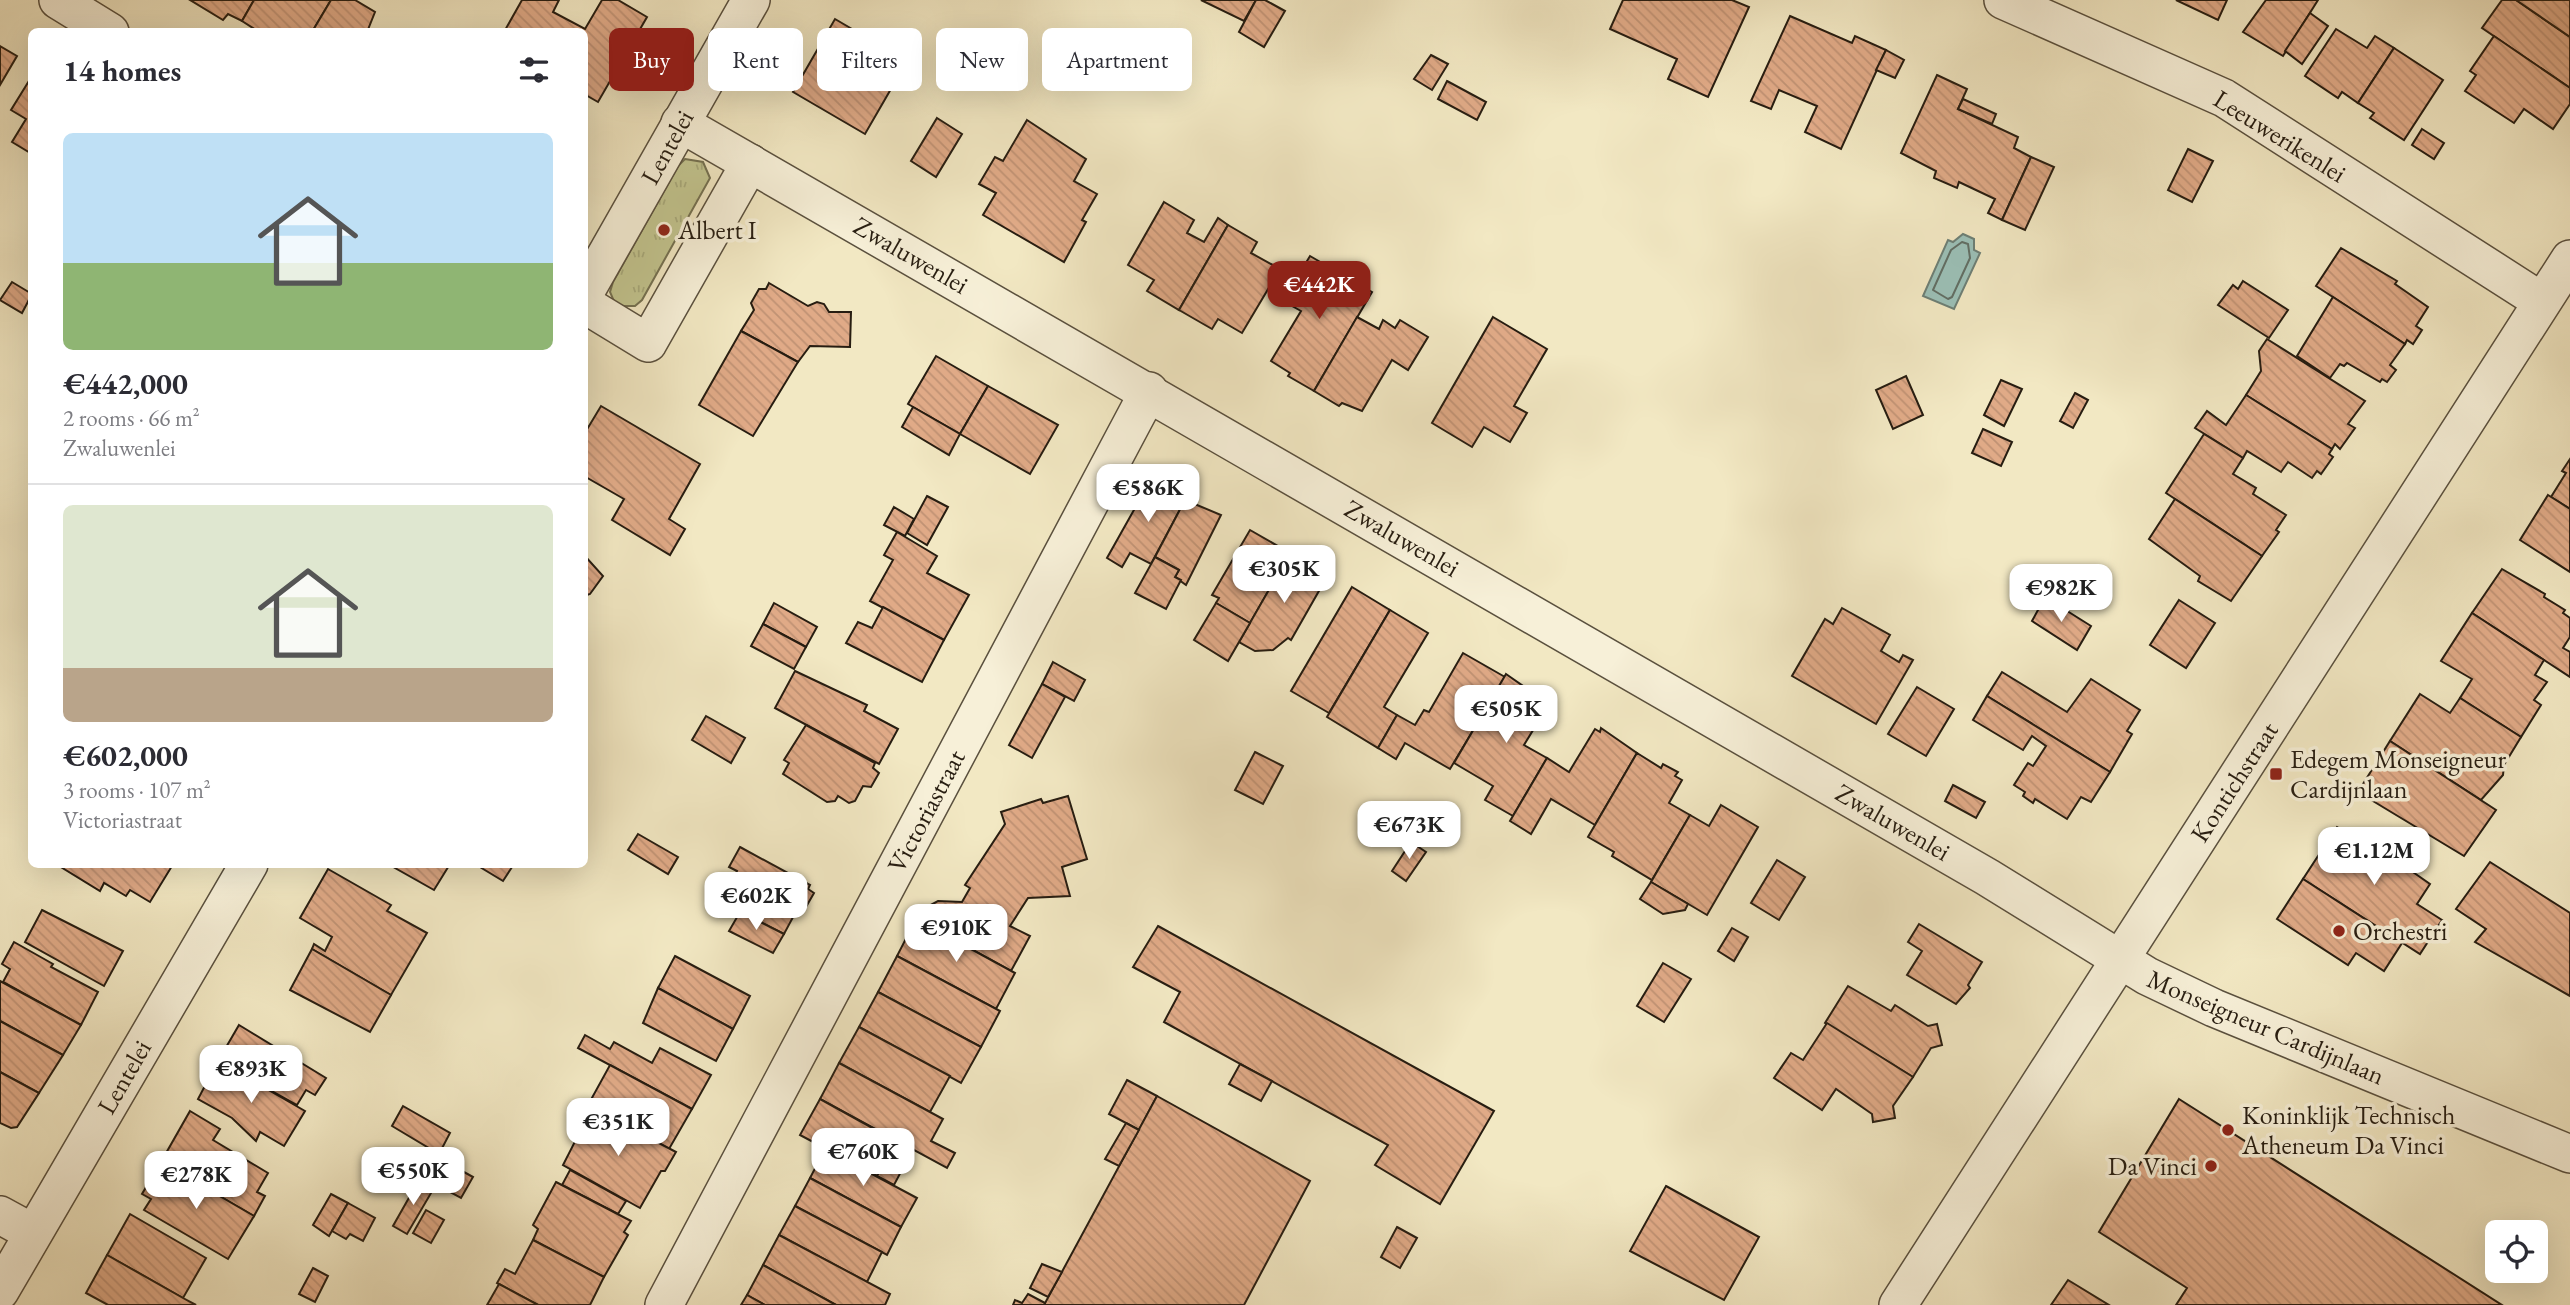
<!DOCTYPE html>
<meta charset="utf-8">
<style>
body{margin:0;font-family:"EB Garamond",serif;background:#f2f2f3;color:#2b2b33;height:100vh;display:flex;flex-direction:column;font-size:26px;white-space:nowrap}
*{box-sizing:border-box;margin:0}
p{font-size:23px;color:#7c7c81}
.icon{flex:none;width:38px;height:38px;fill:none;stroke:currentColor;stroke-width:2;stroke-linecap:round;stroke-linejoin:round}
.map{position:relative;flex:1;overflow:hidden}
.sheet{position:absolute;left:28px;top:28px;width:560px;height:840px;display:flex;flex-direction:column;background:#fff;border-radius:10px;box-shadow:0 7px 28px #0002}
.sheet>*{flex:none}
.banner{position:absolute;left:609px;top:28px;width:665px;height:63px;display:flex;gap:14px}
.tools{position:absolute;left:2485px;top:1220px;display:grid;gap:14px}
.tools a{display:grid;place-items:center;width:63px;height:63px;border-radius:10px;background:#fff;box-shadow:0 7px 28px #0002;font-size:35px}
.price{position:absolute;translate:-50% -60px;padding:0 16px;border-radius:14px;background:#fff;color:#222;font-size:23px;line-height:46px;filter:drop-shadow(0 2px 4px #0008)}
.price::after{content:'';position:absolute;left:50%;top:42px;width:21px;height:16px;margin-left:-10px;background:inherit;clip-path:polygon(0 0,100% 0,50% 100%)}
.price.active{background:#8f2418;color:#fff}
ul{padding:0;list-style:none}
li{display:grid;align-content:center;gap:14px;height:371px;padding:0 35px}
li+li{border-top:2px solid #e1e1e2}
li span{display:grid;place-items:center;height:217px;border-radius:10px;color:#555}
li>.icon{margin-inline-start:auto}
span .icon{width:126px;height:126px;fill:#fffc;stroke-width:1}
li b{font-size:30px}
h2{display:flex;justify-content:space-between;align-items:center;height:84px;padding:0 35px;font-size:30px}
.pill{padding:0 24px;border-radius:10px;background:#fff;box-shadow:0 7px 28px #0002;font-size:24px;line-height:63px}
.pill.active{background:#8f2418;color:#fff}
.map>svg:first-child{display:block}
</style>
<div class="map">
<svg width="2570" height="1305" viewBox="0 0 2570 1305">
<defs>
<pattern id="grass-tufts" width="24" height="20" patternUnits="userSpaceOnUse" patternTransform="scale(1.75)"><rect width="24" height="20" fill="#c2c48e"/><path d="M3 7l-1-3M5 7V3M7 7l1-3M15 17l-1-3M17 17v-4M19 17l1-3" fill="none" stroke="#a7a879"/></pattern>
<pattern id="building-back-hatch" width="6" height="6" patternUnits="userSpaceOnUse" patternTransform="scale(1.75)"><rect width="6" height="6" fill="#e0aa87"/><path d="M-1 5l2 2M0 0l6 6M5-1l2 2" fill="none" stroke="#c09274"/></pattern>
</defs>
<rect width="100%" height="100%" fill="#f2e8c3"/>
<filter id="stains"><feTurbulence type="fractalNoise" baseFrequency=".00286" numOctaves="4"/><feColorMatrix values="0 0 0 0 .2 0 0 0 0 .09 0 0 0 0 .02 0 0 0 .5 -.17"/></filter>
<radialGradient id="worn" r=".72"><stop offset=".6" stop-color="#630" stop-opacity="0"/><stop offset="1" stop-color="#630" stop-opacity=".3"/></radialGradient>
<!-- grass -->
<path fill="url(#grass-tufts)" stroke="#747050" stroke-width="2" d="M685,159L703,162L710,178L642,300L635,306H616L610,292L613,282L678,166Z"/>
<!-- water -->
<path fill="#9bc0b7" stroke="#6d7f75" stroke-width="2" d="M1963,234L1974,239V250L1980,253L1954,309L1923,296L1948,240L1953,242Z"/>
<g fill="none" stroke-linecap="round" stroke-linejoin="round">
<!-- shore -->
<path stroke="#616e64" stroke-width="2" d="M1962,242L1968,244L1970,258L1952,297L1948,299L1933,290L1951,250Z"/>
</g>
<!-- building -->
<g fill="url(#building-back-hatch)" stroke="#271d11" stroke-width="2">
<path d="M190,0H254L242,21L228,14L223,20Z"/>
<path d="M254,0H331L312,32H259L242,21Z"/>
<path d="M331,0H355L375,12L367,32H312Z"/>
<path d="M522,0H559L553,12L585,29L602,0H618L647,17L598,102L584,94V32H504Z"/>
<path d="M1201,0H1256L1244,21Z"/>
<path d="M1256,0H1265L1285,11L1264,47L1239,32Z"/>
<path d="M1623,0H1732L1749,7L1708,97L1668,79L1677,59L1610,29Z"/>
<path d="M2176,0H2227L2218,20Z"/>
<path d="M2266,0H2318L2283,56L2243,32Z"/>
<path d="M2502,0H2516L2570,37V88L2482,28Z"/>
<path d="M2516,0H2570V37Z"/>
<path d="M2310,13L2328,26L2302,64L2285,51Z"/>
<path d="M1790,16L1852,43L1855,36L1886,50L1841,149L1805,132L1817,106L1779,90L1771,109L1751,101Z"/>
<path d="M835,19L876,43L868,57L899,75L865,134L793,92Z"/>
<path d="M2336,29L2367,48L2375,36L2394,48L2358,103L2342,92L2338,98L2305,76Z"/>
<path d="M2494,36L2570,88V104L2553,129L2524,109L2514,123L2465,91L2476,75L2470,71Z"/>
<path d="M0,46L17,56L0,85Z"/>
<path d="M2394,48L2443,80L2404,140L2370,118L2374,113L2358,103Z"/>
<path d="M1886,50L1904,60L1895,78L1876,70Z"/>
<path d="M1431,55L1448,64L1432,90L1414,79Z"/>
<path d="M1937,75L1967,89L1958,109L2018,137L2014,148L2031,157L2002,220L1988,213L1995,199L1959,182L1957,188L1934,178L1936,171L1901,153Z"/>
<path d="M32,76V154L12,142L26,119L11,110Z"/>
<path d="M1447,81L1486,102L1477,120L1438,99Z"/>
<path d="M1963,99L1996,114L1992,124L1958,109Z"/>
<path d="M937,118L962,134L936,177L911,161Z"/>
<path d="M1027,120L1086,159L1074,181L1097,194L1082,220L1086,222L1064,262L983,215L996,193L979,184L995,157L1003,161Z"/>
<path d="M2422,129L2444,143L2434,159L2412,145Z"/>
<path d="M2188,149L2213,161L2192,202L2168,190Z"/>
<path d="M2031,157L2054,167L2025,230L2002,220Z"/>
<path d="M1164,202L1194,220L1187,233L1204,242L1218,218L1228,225L1179,310L1147,291L1154,280L1128,265Z"/>
<path d="M1228,225L1257,242L1251,253L1280,269L1242,333L1218,319L1212,329L1179,310Z"/>
<path d="M2341,248L2397,281L2395,284L2428,307L2416,326L2422,330L2413,344L2407,340L2405,344L2316,286Z"/>
<path d="M1310,256L1372,292L1314,391L1288,376L1290,373L1271,361L1301,311L1283,301Z"/>
<path d="M2243,281L2288,310L2269,338L2218,305L2233,285L2238,289Z"/>
<path d="M12,282L32,294L22,313L0,300Z"/>
<path d="M769,283L808,306L817,302L824,304L829,312H851L850,347L810,346L798,362L741,331L754,310L751,303L759,289H766Z"/>
<path d="M2333,297L2405,344L2390,365L2396,370L2387,382L2382,379L2380,382L2347,363L2344,366L2340,364L2330,378L2297,356Z"/>
<path d="M1357,317L1379,329L1383,320L1395,328L1400,320L1428,337L1408,370L1392,360L1362,411L1342,403L1339,406L1314,391Z"/>
<path d="M1493,317L1547,349L1514,406L1527,413L1510,442L1484,427L1472,447L1432,423Z"/>
<path d="M741,331L798,362L753,436L699,405Z"/>
<path d="M2267,339L2365,401L2348,424L2355,428L2340,449L2335,444L2332,449L2246,395L2261,371L2259,351Z"/>
<path d="M936,356L988,386L960,434L908,404Z"/>
<path d="M1906,376L1923,415L1893,429L1876,390Z"/>
<path d="M2001,380L2022,389L2004,426L1984,415Z"/>
<path d="M988,386L1058,425L1030,474L960,434Z"/>
<path d="M2075,393L2088,400L2073,428L2060,421Z"/>
<path d="M2246,395L2332,449L2329,454L2333,457L2321,474L2317,471L2312,478L2288,462L2281,472L2247,451L2243,458L2195,428L2207,411L2226,425Z"/>
<path d="M601,406L700,464L669,519L685,529L670,555L612,520L624,499L584,476L586,431Z"/>
<path d="M913,407L960,434L949,455L902,427Z"/>
<path d="M1983,429L2012,442L2001,466L1972,453Z"/>
<path d="M2204,434L2243,458L2233,474L2256,488L2253,494L2286,515L2276,530L2279,532L2262,556L2166,493Z"/>
<path d="M2570,459V509L2551,497L2566,473L2562,471Z"/>
<path d="M1153,476L1167,483L1164,489L1185,500L1151,564L1130,553L1122,567L1107,558Z"/>
<path d="M2548,495L2570,509V572L2520,540Z"/>
<path d="M927,496L948,507L927,545L907,533Z"/>
<path d="M2175,499L2262,556L2231,601L2198,581L2200,576L2149,539Z"/>
<path d="M1185,500L1221,515L1186,585L1175,577L1179,570L1155,557Z"/>
<path d="M894,507L914,519L905,536L884,525Z"/>
<path d="M1250,530L1290,553L1250,623L1216,603L1219,598L1212,595Z"/>
<path d="M897,532L937,556L927,573L969,595L944,640L870,601L893,560L884,555Z"/>
<path d="M1290,553L1328,575L1291,640L1288,638L1273,650L1255,651L1239,642Z"/>
<path d="M584,555L603,576L590,594L584,596Z"/>
<path d="M1155,557L1179,570L1175,577L1181,580L1166,609L1135,593Z"/>
<path d="M2502,569L2545,594L2544,597L2565,610L2563,613L2570,618V637L2563,648L2570,652V677L2472,613Z"/>
<path d="M1352,587L1390,610L1329,713L1291,691Z"/>
<path d="M2045,597L2091,626L2077,650L2032,621Z"/>
<path d="M2179,600L2215,623L2186,668L2150,645Z"/>
<path d="M774,603L817,627L806,647L763,624Z"/>
<path d="M1216,603L1250,623L1228,661L1194,640Z"/>
<path d="M883,607L944,640L922,682L846,643L858,622L872,628Z"/>
<path d="M1842,608L1890,635L1881,651L1899,662L1903,655L1913,660L1876,724L1792,676L1825,619L1833,624Z"/>
<path d="M1390,610L1428,633L1384,707L1397,715L1378,748L1327,717Z"/>
<path d="M2472,613L2544,660L2535,675L2547,682L2534,700L2541,705L2521,737L2460,698L2472,679L2441,661Z"/>
<path d="M763,624L806,647L794,669L751,646Z"/>
<path d="M1463,653L1505,677L1450,769L1405,743L1396,759L1378,748L1397,715L1415,725L1424,710L1429,712Z"/>
<path d="M1053,662L1085,680L1074,701L1042,684Z"/>
<path d="M795,671L867,705L864,711L898,729L879,764L775,708Z"/>
<path d="M2002,672L2067,712L2091,679L2140,710L2127,731L2132,734L2110,772L1987,696Z"/>
<path d="M1506,674L1549,704L1524,745L1547,758L1513,816L1485,800L1493,786L1454,763Z"/>
<path d="M1042,684L1065,697L1032,758L1009,745Z"/>
<path d="M1917,687L1954,709L1926,756L1888,734Z"/>
<path d="M2420,694L2450,713L2460,698L2521,737L2504,765L2503,775L2481,800L2390,741Z"/>
<path d="M1987,696L2110,772L2091,802L2081,797L2067,819L2035,799L2033,803L2023,796L2025,792L2014,785L2028,763L2033,766L2046,746L2032,736L2023,750L1973,720Z"/>
<path d="M706,716L745,738L731,763L692,740Z"/>
<path d="M806,725L875,763L873,768L879,773L871,787L863,786L855,801L849,803L838,796L835,801L827,802L783,774L789,763L784,760Z"/>
<path d="M1601,728L1637,753L1595,825L1551,799L1531,834L1510,821L1547,758L1569,772L1595,729L1600,732Z"/>
<path d="M2390,741L2496,810L2464,856L2358,792Z"/>
<path d="M1255,752L1283,766L1263,804L1235,790Z"/>
<path d="M1637,753L1661,768L1663,764L1678,772L1675,776L1682,780L1669,803L1690,815L1652,880L1612,856L1614,852L1588,837Z"/>
<path d="M1953,785L1985,802L1976,818L1945,801Z"/>
<path d="M1068,796L1087,859L1062,867L1070,896L1028,898L1010,926L1030,936L1011,971L916,919L923,909L938,901L962,902L970,888L965,885L1005,824L1001,812L1041,799L1043,803Z"/>
<path d="M1721,805L1758,827L1707,915L1651,882L1690,815L1709,826Z"/>
<path d="M2337,827L2349,834L2352,829L2356,832L2358,829L2389,848L2386,851L2390,856L2430,884L2417,904L2442,920L2420,954L2303,879Z"/>
<path d="M638,834L678,857L668,874L628,850Z"/>
<path d="M1411,842L1426,852L1406,881L1392,871Z"/>
<path d="M740,847L810,885L808,889L814,893L806,907L800,904L784,934L730,906L729,897L734,888L740,886L735,875L737,871L729,867Z"/>
<path d="M1777,860L1805,877L1779,920L1751,903Z"/>
<path d="M2490,862L2570,913V996L2475,942L2486,929L2456,909Z"/>
<path d="M56,864H170L172,866L150,902L130,890L126,896L104,883L100,891Z"/>
<path d="M388,864H450L434,890Z"/>
<path d="M475,864H514L503,881Z"/>
<path d="M328,869L391,905L387,911L427,933L391,995L312,949L314,944L325,951L332,937L300,918Z"/>
<path d="M2303,879L2402,943L2384,971L2356,953L2348,965L2277,919Z"/>
<path d="M1651,882L1688,904L1685,910L1663,914L1640,899Z"/>
<path d="M42,910L123,951L104,986L25,942Z"/>
<path d="M740,912L784,934L773,953L729,931Z"/>
<path d="M916,919L1015,973L996,1009L897,956Z"/>
<path d="M1919,924L1982,962L1968,985L1970,988L1956,1004L1907,975L1922,951L1908,942Z"/>
<path d="M1158,926L1494,1111L1440,1204L1375,1165L1388,1145L1164,1022L1180,992L1133,967Z"/>
<path d="M1732,928L1748,937L1734,961L1718,951Z"/>
<path d="M14,942L53,964L51,967L98,992L81,1025L3,982L10,969L2,964Z"/>
<path d="M312,949L391,995L370,1032L290,990Z"/>
<path d="M675,956L750,996L733,1029L658,988Z"/>
<path d="M897,956L1000,1011L981,1047L878,992Z"/>
<path d="M1663,963L1691,979L1664,1022L1637,1006Z"/>
<path d="M0,981L81,1025L63,1055L0,1021Z"/>
<path d="M1848,986L1891,1011L1895,1005L1928,1026L1937,1024L1942,1045L1931,1048L1913,1077L1825,1023Z"/>
<path d="M658,988L733,1029L716,1061L643,1023Z"/>
<path d="M878,992L981,1047L961,1083L859,1027Z"/>
<path d="M0,1021L63,1055L39,1093L0,1072Z"/>
<path d="M1827,1023L1913,1077L1893,1106L1895,1118L1873,1122L1872,1114L1836,1089L1822,1110L1774,1078L1791,1053L1803,1060Z"/>
<path d="M239,1025L326,1078L315,1095L306,1090L297,1105L218,1061Z"/>
<path d="M859,1027L950,1076L930,1112L839,1063Z"/>
<path d="M585,1035L610,1049L614,1042L652,1063L660,1048L711,1075L692,1109L578,1048Z"/>
<path d="M218,1061L305,1111L284,1146L260,1132L256,1141L232,1118L198,1099Z"/>
<path d="M839,1063L943,1119L931,1141L955,1153L947,1168L820,1099Z"/>
<path d="M1240,1064L1272,1081L1261,1101L1229,1084Z"/>
<path d="M610,1065L692,1109L669,1149L588,1105Z"/>
<path d="M0,1072L39,1093L17,1127L11,1128L0,1123Z"/>
<path d="M1127,1080L1157,1096L1139,1130L1109,1114Z"/>
<path d="M1157,1096L1310,1181L1244,1305H1044Z"/>
<path d="M820,1099L896,1141L877,1176L800,1135Z"/>
<path d="M2179,1099L2502,1305H2176L2187,1288L2099,1232Z"/>
<path d="M403,1106L450,1133L439,1154L392,1126Z"/>
<path d="M592,1108L676,1152L665,1171H661L640,1208L563,1165Z"/>
<path d="M190,1111L220,1129L213,1140L268,1173L257,1192L265,1196L254,1216L161,1162Z"/>
<path d="M1126,1123L1139,1130L1119,1166L1105,1159Z"/>
<path d="M896,1141L913,1149L894,1185L877,1176Z"/>
<path d="M825,1149L917,1198L901,1227L810,1178Z"/>
<path d="M161,1162L254,1216L228,1259L144,1210L151,1199L142,1194Z"/>
<path d="M453,1166L473,1177L461,1198L441,1187Z"/>
<path d="M570,1170L626,1201L618,1214L562,1185Z"/>
<path d="M810,1178L901,1227L887,1255L795,1206Z"/>
<path d="M419,1180L434,1188L407,1234L393,1226Z"/>
<path d="M556,1182L631,1221L624,1232L628,1235L604,1277L533,1240L538,1229L533,1225Z"/>
<path d="M1666,1186L1759,1237L1724,1300L1630,1251Z"/>
<path d="M331,1194L348,1203L329,1236L313,1225Z"/>
<path d="M348,1203L375,1218L363,1241L350,1234L346,1239L332,1231Z"/>
<path d="M795,1206L882,1252L867,1282L779,1235Z"/>
<path d="M426,1210L444,1220L431,1243L413,1233Z"/>
<path d="M130,1214L206,1258L183,1298L107,1255Z"/>
<path d="M1397,1227L1417,1238L1400,1268L1381,1257Z"/>
<path d="M779,1235L890,1294L885,1305H836L763,1265Z"/>
<path d="M533,1240L604,1277L590,1305H538L497,1283L505,1269L515,1274Z"/>
<path d="M107,1255L183,1298L196,1305H108L86,1293Z"/>
<path d="M1042,1264L1062,1272L1048,1297L1030,1288Z"/>
<path d="M763,1265L836,1305H765L747,1295Z"/>
<path d="M313,1268L328,1276L315,1302L299,1294Z"/>
<path d="M2068,1280L2109,1305H2051Z"/>
<path d="M499,1284L538,1305H487Z"/>
<path d="M1028,1294L1045,1303L1044,1305H1013L1015,1300L1022,1303Z"/>
<path d="M747,1295L765,1305H741Z"/>
</g>
<g fill="none" stroke-linecap="round" stroke-linejoin="round">
<defs>
<g id="minor">
<path d="M58,0L110,32"/>
<path d="M2003,0L2224,98L2541,301"/>
<path d="M680,123L1987,877L2147,976L2214,1008L2570,1154"/>
<path d="M584,294L751,0"/>
<path d="M584,304L648,343L750,163"/>
<path d="M0,1215L33,1233"/>
<path d="M0,1291L249,864"/>
<path d="M664,1305L1149,391"/>
<path d="M1898,1305L2570,259"/>
</g>
</defs>
<!-- minor casing -->
<use href="#minor" stroke="#5a503e" stroke-width="40"/>
<!-- minor -->
<use href="#minor" stroke="#f7f0d8" stroke-width="37"/>
</g>
<!-- markers -->
<g fill="#8f2418" stroke="#f7f0d8" stroke-width="2.5">
<circle cx="664" cy="230" r="7"/>
<rect x="2269" y="767" width="14" height="14" rx="3.5"/>
<circle cx="2339" cy="931" r="7"/>
<circle cx="2228" cy="1130" r="7"/>
<circle cx="2211" cy="1166" r="7"/>
</g>
<g text-anchor="middle" stroke-width="7" stroke-linejoin="round" paint-order="stroke">
<!-- street labels -->
<g font-size="26" fill="#271d11" stroke="#f7f0d8">
<text transform="translate(2280 136) rotate(32)" y="9">Leeuwerikenlei</text>
<text transform="translate(667 147) rotate(-61)" y="9">Lentelei</text>
<text transform="translate(911 255) rotate(30)" y="9">Zwaluwenlei</text>
<text transform="translate(1402 538) rotate(30)" y="9">Zwaluwenlei</text>
<text transform="translate(2234 782) rotate(-57)" y="9">Kontichstraat</text>
<text transform="translate(926 811) rotate(-62)" y="9">Victoriastraat</text>
<text transform="translate(1893 822) rotate(30)" y="9">Zwaluwenlei</text>
<text transform="translate(2266 1027) rotate(23)" y="9">Monseigneur Cardijnlaan</text>
<text transform="translate(124 1077) rotate(-60)" y="9">Lentelei</text>
</g>
<!-- poi labels -->
<g font-size="26" fill="#271d11" stroke="#f7f0d8" text-anchor="start">
<text x="678" y="239">Albert I</text>
<text x="2290" y="768">Edegem Monseigneur<tspan x="2290" dy="30">Cardijnlaan</tspan></text>
<text x="2353" y="940">Orchestri</text>
<text x="2242" y="1124">Koninklijk Technisch<tspan x="2242" dy="30">Atheneum Da Vinci</tspan></text>
<text x="2197" y="1175" text-anchor="end">Da Vinci</text>
</g>
</g>
<rect width="100%" height="100%" filter="url(#stains)"/>
<rect width="100%" height="100%" fill="url(#worn)"/>
</svg>
<div class="tools">
<a><svg class="icon" aria-label="locate" viewBox="0 0 24 24"><circle cx="12" cy="12" r="6"/><path d="M12 2v4M12 18v4M2 12h4M18 12h4"/></svg></a>
</div>
<b class="price active" style="left:1319px;top:321px">€442K</b>
<b class="price" style="left:1148px;top:524px">€586K</b>
<b class="price" style="left:1284px;top:605px">€305K</b>
<b class="price" style="left:2061px;top:624px">€982K</b>
<b class="price" style="left:1506px;top:745px">€505K</b>
<b class="price" style="left:1409px;top:861px">€673K</b>
<b class="price" style="left:2374px;top:887px">€1.12M</b>
<b class="price" style="left:756px;top:932px">€602K</b>
<b class="price" style="left:956px;top:964px">€910K</b>
<b class="price" style="left:251px;top:1105px">€893K</b>
<b class="price" style="left:618px;top:1158px">€351K</b>
<b class="price" style="left:863px;top:1188px">€760K</b>
<b class="price" style="left:413px;top:1207px">€550K</b>
<b class="price" style="left:196px;top:1211px">€278K</b>
<div class="banner">
<a class="pill active">Buy</a>
<a class="pill">Rent</a>
<a class="pill">Filters</a>
<a class="pill">New</a>
<a class="pill">Apartment</a>
</div>
<section class="sheet">
<h2>14 homes<svg class="icon" aria-label="filters" viewBox="0 0 24 24"><path d="M4 7h16M4 17h16"/><circle cx="9" cy="7" r="2"/><circle cx="15" cy="17" r="2"/></svg></h2>
<ul>
<li><span style="background:linear-gradient(#bfe0f5 60%,#8fb573 0)"><svg class="icon" aria-label="home" viewBox="0 0 24 24"><path d="M3 11l9-7 9 7M6 9v11h12V9"/></svg></span><div><b>€442,000</b><p>2 rooms · 66 m²</p><p>Zwaluwenlei</p></div></li>
<li><span style="background:linear-gradient(#dfe7d0 75%,#b9a48a 0)"><svg class="icon" aria-label="home" viewBox="0 0 24 24"><path d="M3 11l9-7 9 7M6 9v11h12V9"/></svg></span><div><b>€602,000</b><p>3 rooms · 107 m²</p><p>Victoriastraat</p></div></li>
</ul>
</section>
</div>
